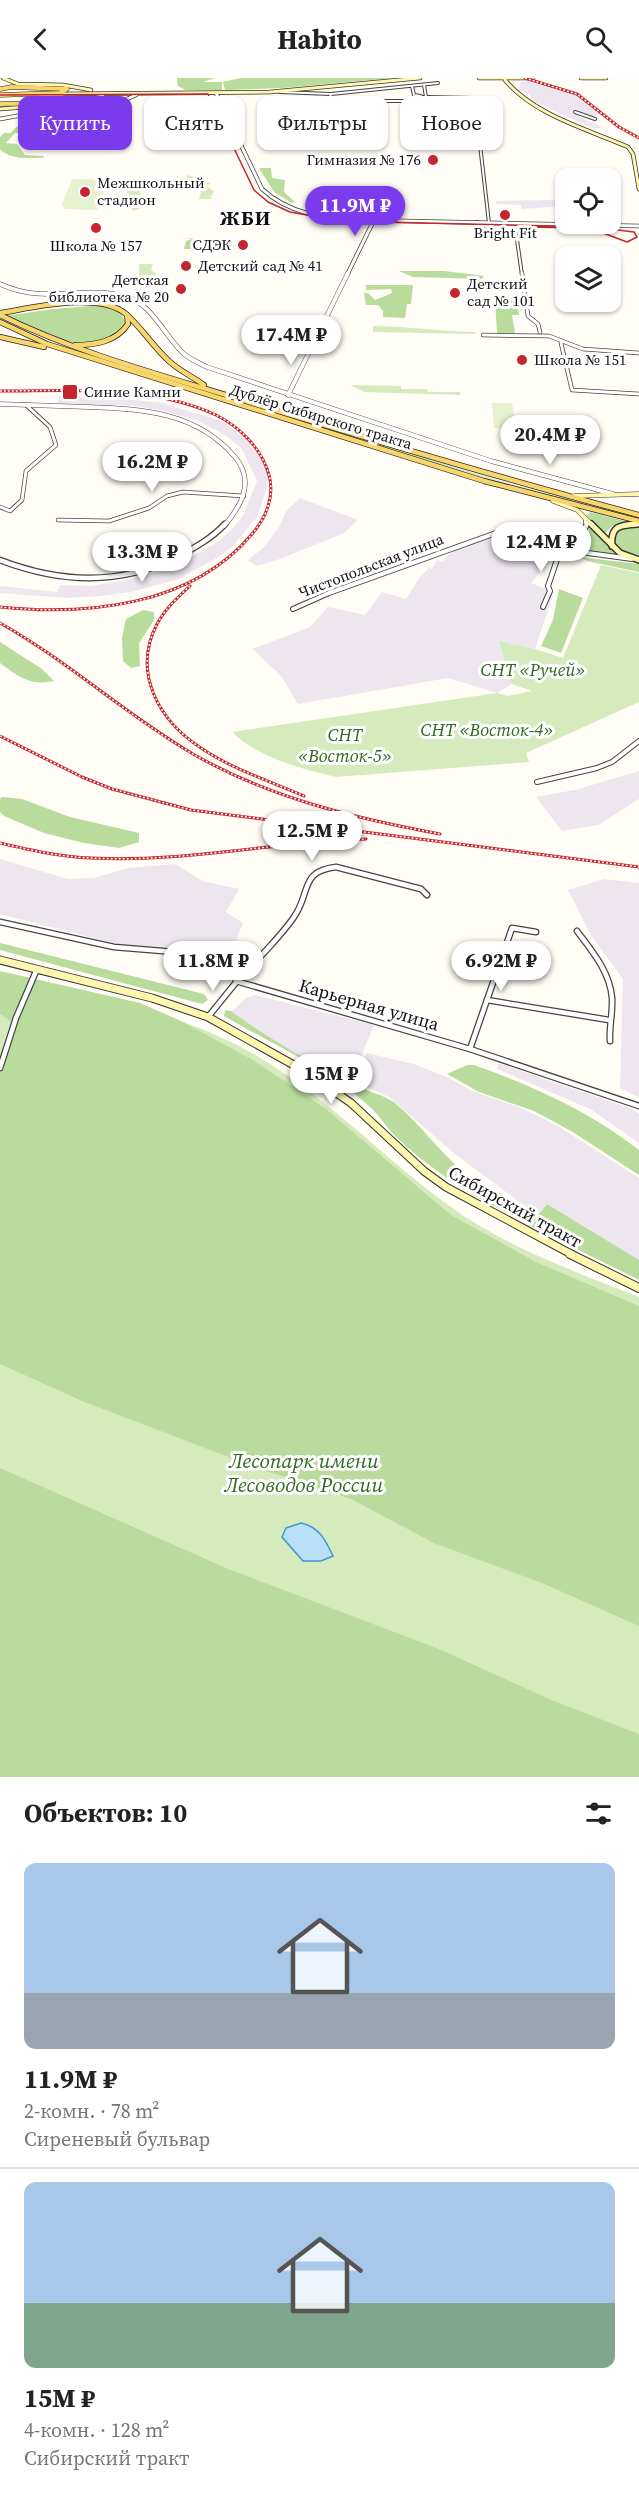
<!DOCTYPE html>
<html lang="ru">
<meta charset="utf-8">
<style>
body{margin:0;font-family:"Source Serif 4",serif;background:#f6f6f6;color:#222;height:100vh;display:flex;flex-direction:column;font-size:22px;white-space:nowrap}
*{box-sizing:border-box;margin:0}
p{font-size:20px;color:#767676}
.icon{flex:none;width:33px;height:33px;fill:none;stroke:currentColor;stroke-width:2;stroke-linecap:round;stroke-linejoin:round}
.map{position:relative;height:1699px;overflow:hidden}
.drawer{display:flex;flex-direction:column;background:#fff;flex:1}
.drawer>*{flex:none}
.banner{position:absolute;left:18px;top:18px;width:603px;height:54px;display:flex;gap:12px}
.fabs{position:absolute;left:555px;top:90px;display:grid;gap:12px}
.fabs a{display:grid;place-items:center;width:66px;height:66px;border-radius:12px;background:#fff;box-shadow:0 2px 4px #0004;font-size:30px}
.price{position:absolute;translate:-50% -51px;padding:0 14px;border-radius:21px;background:#fff;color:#222;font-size:20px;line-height:39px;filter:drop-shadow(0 2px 3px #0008)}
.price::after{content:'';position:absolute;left:50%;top:36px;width:18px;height:14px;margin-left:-9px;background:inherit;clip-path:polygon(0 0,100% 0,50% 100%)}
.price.active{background:#7c3aed;color:#fff}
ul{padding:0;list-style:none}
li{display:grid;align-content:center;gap:12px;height:318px;padding:0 24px}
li+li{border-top:2px solid #e0e0e0}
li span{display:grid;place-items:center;height:186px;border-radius:12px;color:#555}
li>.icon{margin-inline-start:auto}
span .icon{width:108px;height:108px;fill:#fffc;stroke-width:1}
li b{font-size:26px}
h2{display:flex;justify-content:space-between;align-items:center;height:72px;padding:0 24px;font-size:26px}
.chip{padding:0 21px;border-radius:12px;background:#fff;box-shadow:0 2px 4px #0004;font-size:21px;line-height:54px}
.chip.active{background:#7c3aed;color:#fff}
header{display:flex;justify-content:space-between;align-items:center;height:78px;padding:0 24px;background:#fff;font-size:27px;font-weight:700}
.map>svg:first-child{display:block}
</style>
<header><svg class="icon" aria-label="back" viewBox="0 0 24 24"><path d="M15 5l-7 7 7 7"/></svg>Habito<svg class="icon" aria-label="search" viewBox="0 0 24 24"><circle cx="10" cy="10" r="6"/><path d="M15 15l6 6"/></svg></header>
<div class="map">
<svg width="639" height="1699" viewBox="0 0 639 1699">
<rect width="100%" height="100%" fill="#fffdf5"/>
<!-- industrial -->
<g fill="#eee6ef">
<path d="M528,3L576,17L587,24L600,36L588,39L575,33L571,35L602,49L594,51L533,23L529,16L519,12L520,4Z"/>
<path d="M550,122L565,123V128L522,131L521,127L496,126L495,123Z"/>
<path d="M60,318L115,320L162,325L222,343L246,361L264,386L268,397L267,409L257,439L233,468L217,480L176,502L131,514L100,518L68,520L0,515V508L57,514L60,507L91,508L132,501L171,490L219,463L233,450L243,438L257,403L242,371L225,357L199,343L163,333L135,328L57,325Z"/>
<path d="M300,420L358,442L344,455L280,481L256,488L248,482L264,469L279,449L287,432Z"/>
<path d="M505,458L527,462L556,471L550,483L531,505L554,514L535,571L498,564L512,606L497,615L448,600L298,626L282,599L253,571L310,549L328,529L365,537L382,514L406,521L420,499L429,490L432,491L437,482L443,484L448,477L456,472L486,460Z"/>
<path d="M639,693V721L598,747L562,753L536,719L575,712Z"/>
<path d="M0,781L68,801L94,800L128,790L175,786L203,803L239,811L226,834L243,845L230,877L224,879L172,868L152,872L132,870L0,836Z"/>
<path d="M604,801L639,805V1020L620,1010L623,901L590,856L568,812Z"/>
<path d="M255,917L374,947L349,1008L228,937L246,920Z"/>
<path d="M367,975L414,986L449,1000L472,1013L519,1029L558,1048L639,1100V1182L547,1126L537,1137L455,1076L389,1019L355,1004Z"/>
<path d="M498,985L632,1031L639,1036V1065L590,1031L497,991Z"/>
</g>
<!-- green -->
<g fill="#d5ebbd">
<path d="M299,18H328V20L323,21L322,25L341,28L340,32H327V37L350,48L336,51L323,42L296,35Z"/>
<path d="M187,97L205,102L211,106L206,107L214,114L210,120L212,121H199L201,114L191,107H176L178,102H186Z"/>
<path d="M129,107H142L139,121L147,127L134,133L124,124L130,115H127Z"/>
<path d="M384,112H393V140L402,142L381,140Z"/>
<path d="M139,186H153L151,192L160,199L157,211L139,200Z"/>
<path d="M373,248C408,248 441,254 475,254L476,256L373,254Z"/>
<path d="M350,307L401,308V311H427L428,314H460V317L365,314Z"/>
<path d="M315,346L510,406L639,439V442L491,403L313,348Z"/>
<path d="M601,487L639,495V624L526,675L529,684L336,699C300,690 260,681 232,654L497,615L508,618L532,613L512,606L498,563L535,571L563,580Z"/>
<path d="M0,898C79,917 162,929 235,966C315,1006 376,1074 448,1127C505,1169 574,1193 639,1219V1699H0Z"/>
</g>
<!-- forest -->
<g fill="#b9dc9c">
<path d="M177,0H215L203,4H222V12H185L178,8Z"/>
<path d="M240,0H393L282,10L225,12L223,4Z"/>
<path d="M45,41H61L58,47L54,48H23L19,55H15L6,65L17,66L25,77L44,78L43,80C29,80 10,82 0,71V59L4,55H11C18,44 33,43 45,41Z"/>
<path d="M259,90H271L272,100L285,102L284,114L295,124L292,125L274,114Z"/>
<path d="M182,160L232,162L231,173L210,175L206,171H184L186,163L192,161Z"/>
<path d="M399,193H444L484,198L482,201L413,199Z"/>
<path d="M366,207H413L411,226H407L405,240L383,239V233L378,227H366L364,215H368L375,222L392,215L391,211L366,212Z"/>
<path d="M495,222L517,223L519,237H512L515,255H497Z"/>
<path d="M103,227L121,235L126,246C93,286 41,253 5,238L53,231Z"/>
<path d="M590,434L625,443L612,448L604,457L587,438Z"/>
<path d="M639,447V480C627,477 619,474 613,463L615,455L622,450Z"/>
<path d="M590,448L619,478L567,469L586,460Z"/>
<path d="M580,479L639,486V494L587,483Z"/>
<path d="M559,511L583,520L561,575L541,568L553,542Z"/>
<path d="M143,532L154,534V542L139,565L140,588L131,590L123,583L122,560L126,541Z"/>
<path d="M0,564L42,591L54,603C30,608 19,599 0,585Z"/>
<path d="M2,719L22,721L70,739L139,755V764L119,770L84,765L44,755L4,738L0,734V721Z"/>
<path d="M0,865L204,916L208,922L202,926L0,872Z"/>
<path d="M0,893L140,925L181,943L253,982L326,1031L451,1137L536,1184L639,1228V1548L542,1505L434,1465L351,1421L260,1391L82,1323L0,1286V977L12,944L0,936Z"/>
<path d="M225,932L231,933C267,960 309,983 349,1005C363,1012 379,1015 392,1023C419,1041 468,1114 499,1114L520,1132L511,1137C468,1116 430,1091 395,1058C386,1049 380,1038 371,1030C330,991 273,967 224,938Z"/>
<path d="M467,987H474C533,1008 589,1033 639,1072V1097L571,1053L534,1033L479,1014L447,996Z"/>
<path d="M547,1126L639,1182V1202L528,1147L533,1134L538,1137Z"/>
<path d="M0,1390L226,1490L439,1571L549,1621L639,1656V1699H0Z"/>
</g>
<!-- pitch -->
<g fill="#e6f2cf">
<path d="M72,101L109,102L97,132L65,131L62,127Z"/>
<path d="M492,325H512L516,350H494Z"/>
</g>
<!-- water -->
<path fill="#b9e0f7" stroke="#3f96cf" stroke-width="1.5" d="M301,1445C319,1449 325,1461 333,1478L321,1483H303L282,1459L286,1450Z"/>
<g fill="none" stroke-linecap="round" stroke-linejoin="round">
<defs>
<g id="minor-far3">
<path d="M412,8L414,17L421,18"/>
<path d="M280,14L331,16L438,5"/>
<path d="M331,16L329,25H345"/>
<path d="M426,19L472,20"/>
<path d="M345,26L377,27L378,23H420V19H426L424,7"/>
<path d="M465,31L472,32V39L465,43L475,52V57L479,58L489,145"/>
<path d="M575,34L595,41"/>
<path d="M477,144L478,151L516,155L522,197"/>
</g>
<g id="minor-far2">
<path d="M522,195L528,238L538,246L540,254"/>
<path d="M483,257L549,258L583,271L639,275"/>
<path d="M561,265L572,312L639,316"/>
<path d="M0,429L10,433L22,422L26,393L56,367L50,349L26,327"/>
<path d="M585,440L586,448"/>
<path d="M58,442L109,443L149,430L167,418L183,414L244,418"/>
</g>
<g id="minor-far1">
<path d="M561,470L581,460L587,446"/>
<path d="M543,529L550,513L548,508L561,470"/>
<path d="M293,531L329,515L496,455L518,456L573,473L632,481"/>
<path d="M537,704L597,690L612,684L639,663"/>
</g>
<g id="minor">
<path d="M0,844L114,869L211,877L230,883L242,897L208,939"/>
<path d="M577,853C592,873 610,894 612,920C613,934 609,949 610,963"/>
<path d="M242,897C255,885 289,849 297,834C310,811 302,793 336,789L421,811L427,817"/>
<path d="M236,903L470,971L639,1028"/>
<path d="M487,922L609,942"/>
<path d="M470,971L512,850L536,854"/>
<path d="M0,990L16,940L37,891"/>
</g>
<g id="tertiary-far2">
<path d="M216,15L262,111C289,136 323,140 358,142L639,148"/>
<path d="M0,41L106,22L127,21L136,17"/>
<path d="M347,197L374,142"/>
</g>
<g id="tertiary-far1">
<path d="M0,206C46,227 80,207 124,218C151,224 164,257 183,275C189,281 199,285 207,289L491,383L613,416"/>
<path d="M288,317L348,195"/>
<path d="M0,326C29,327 59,328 88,329C143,331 197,334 235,379C255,403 242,427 224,448"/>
</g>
<path id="tertiary" d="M0,482C60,505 121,508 179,478C196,469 212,460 225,446"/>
<g id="secondary-far4">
<path d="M3,0L18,6L63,7L91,12"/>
<path d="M479,0H533"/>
<path d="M581,0H606"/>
<path d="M505,2C534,37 587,51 628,69L633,76L639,111"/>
<path d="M55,16L270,14L420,0"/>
<path d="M38,18H59"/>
<path d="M0,31L64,26L103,18"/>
</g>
<g id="secondary-far3">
<path d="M574,418L639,416"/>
<path d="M553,423L577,432L593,448"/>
<path d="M623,448L639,446"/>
</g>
<g id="secondary-far2">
<path d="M591,446L620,475L639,482"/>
<path d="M612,468C610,448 620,447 637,446"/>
</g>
<path id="secondary-far1" d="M0,882L152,920L208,939L308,995L351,1025L424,1093L446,1109L573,1177"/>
<path id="secondary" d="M570,1176L639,1210"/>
<g id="primary-far1">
<path d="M0,11L12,9L67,11L60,15L0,17"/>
<path d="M0,26L56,25L65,22L62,19H54"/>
</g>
<g id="primary">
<path d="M0,235C32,230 99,213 126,236C142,250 154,270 170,284C180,293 193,299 204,307"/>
<path d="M0,237C79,276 165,298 249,324C379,364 508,402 639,437"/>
<path d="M0,244L47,266L484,403L639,443"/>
<path d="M0,259L44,269"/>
<path d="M75,267C95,267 116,264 128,246L127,237"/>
</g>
</defs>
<!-- minor-far3 casing -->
<use href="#minor-far3" stroke="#444" stroke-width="4"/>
<!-- minor-far2 casing -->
<use href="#minor-far2" stroke="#444" stroke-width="4.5"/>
<!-- minor-far1 casing -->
<use href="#minor-far1" stroke="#444" stroke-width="6"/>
<!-- minor casing -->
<use href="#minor" stroke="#444" stroke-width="7"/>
<!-- tertiary-far2 casing -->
<use href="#tertiary-far2" stroke="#444" stroke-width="4.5"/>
<!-- tertiary-far1 casing -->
<use href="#tertiary-far1" stroke="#444" stroke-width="5"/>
<!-- tertiary casing -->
<use href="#tertiary" stroke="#444" stroke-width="7"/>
<!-- secondary-far4 casing -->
<use href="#secondary-far4" stroke="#333" stroke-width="4.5"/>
<!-- secondary-far3 casing -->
<use href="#secondary-far3" stroke="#333" stroke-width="5"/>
<!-- secondary-far2 casing -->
<use href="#secondary-far2" stroke="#333" stroke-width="8"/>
<!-- secondary-far1 casing -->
<use href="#secondary-far1" stroke="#333" stroke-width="9"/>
<!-- secondary casing -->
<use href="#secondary" stroke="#333" stroke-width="10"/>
<!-- primary-far1 casing -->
<use href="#primary-far1" stroke="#222" stroke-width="5"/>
<!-- primary casing -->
<use href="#primary" stroke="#222" stroke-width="6"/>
<!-- minor-far3 -->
<use href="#minor-far3" stroke="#fff" stroke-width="2"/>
<!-- minor-far2 -->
<use href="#minor-far2" stroke="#fff" stroke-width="3"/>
<!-- minor-far1 -->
<use href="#minor-far1" stroke="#fff" stroke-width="4"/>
<!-- minor -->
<use href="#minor" stroke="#fff" stroke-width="4.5"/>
<!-- tertiary-far2 -->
<use href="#tertiary-far2" stroke="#fff" stroke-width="3"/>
<!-- tertiary-far1 -->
<use href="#tertiary-far1" stroke="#fff" stroke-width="4"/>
<!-- tertiary -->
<use href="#tertiary" stroke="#fff" stroke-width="4.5"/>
<!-- secondary-far4 -->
<use href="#secondary-far4" stroke="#fff6b0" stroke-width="3"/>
<!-- secondary-far3 -->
<use href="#secondary-far3" stroke="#fff6b0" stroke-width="4"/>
<!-- secondary-far2 -->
<use href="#secondary-far2" stroke="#fff6b0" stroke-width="5"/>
<!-- secondary-far1 -->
<use href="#secondary-far1" stroke="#fff6b0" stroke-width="7"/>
<!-- secondary -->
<use href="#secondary" stroke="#fff6b0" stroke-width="8"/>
<!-- primary-far1 -->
<use href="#primary-far1" stroke="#f9d66b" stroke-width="4"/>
<!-- primary -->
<use href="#primary" stroke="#f9d66b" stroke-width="4.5"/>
<!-- tram -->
<path stroke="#c4262e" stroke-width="1.5" d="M0,17L208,16L254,112L268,124L290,134L340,143L594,149L634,154L637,159L627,164L590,150L524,149"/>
<defs>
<g id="rail">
<path d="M525,0L577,16L619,49L639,60"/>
<path d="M0,313C71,313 150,306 216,337C240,349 262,371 269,397C275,418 266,440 252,456C192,528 87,538 0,529"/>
<path d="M190,508C178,519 165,531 157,546C132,594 158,642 201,670C232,691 269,703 304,718"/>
<path d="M0,545C68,583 126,637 193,676C270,720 354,740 440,756"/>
<path d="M0,658L82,699L112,711L191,732L639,789"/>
<path d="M0,765C30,772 60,779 91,780C182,785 274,764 366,761"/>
</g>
</defs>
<!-- rail casing -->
<use href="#rail" stroke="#c4262e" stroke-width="3"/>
<!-- rail -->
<use href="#rail" stroke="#fff" stroke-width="1.5" stroke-dasharray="2" stroke-linecap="butt"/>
</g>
<!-- markers -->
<g fill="#c4262e" stroke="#fff" stroke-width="2">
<circle cx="433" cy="82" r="6"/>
<circle cx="85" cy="114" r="6"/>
<circle cx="505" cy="137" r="6"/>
<circle cx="96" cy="150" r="6"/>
<circle cx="243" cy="167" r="6"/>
<circle cx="186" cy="188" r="6"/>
<circle cx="181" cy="211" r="6"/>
<circle cx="455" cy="215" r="6"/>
<circle cx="522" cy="282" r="6"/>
<rect x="62" y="306" width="16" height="16" rx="3"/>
</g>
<g text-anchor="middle" stroke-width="6" stroke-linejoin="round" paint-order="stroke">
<!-- far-poi labels -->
<g font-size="15" fill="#111" stroke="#fff" text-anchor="start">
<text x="421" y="87" text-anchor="end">Гимназия № 176</text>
<text x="97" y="110">Межшкольный<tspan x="97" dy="17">стадион</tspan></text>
<text x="505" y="160" text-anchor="middle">Bright Fit</text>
<text x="231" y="172" text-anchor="end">СДЭК</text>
<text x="96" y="173" text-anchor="middle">Школа № 157</text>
<text x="198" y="193">Детский сад № 41</text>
<text x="169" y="207" text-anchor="end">Детская<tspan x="169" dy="17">библиотека № 20</tspan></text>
<text x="467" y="211">Детский<tspan x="467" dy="17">сад № 101</tspan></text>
<text x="534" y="287">Школа № 151</text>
<text x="84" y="319">Синие Камни</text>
</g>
<!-- far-street labels -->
<g font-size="15" fill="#111" stroke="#fff">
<text transform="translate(321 339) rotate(17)" y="5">Дублёр Сибирского тракта</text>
<text transform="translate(371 488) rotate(-21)" y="5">Чистопольская улица</text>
</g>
<!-- park labels -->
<g font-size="18" font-style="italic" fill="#2f6b1f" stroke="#fff">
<text x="533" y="598">СНТ «Ручей»</text>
<text x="487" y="658">СНТ «Восток-4»</text>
<text x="345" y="663">СНТ<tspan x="345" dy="21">«Восток-5»</tspan></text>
</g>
<!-- street labels -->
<g font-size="18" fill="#111" stroke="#fff">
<text transform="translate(369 927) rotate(16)" y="6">Карьерная улица</text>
<text transform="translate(515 1129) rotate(29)" y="6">Сибирский тракт</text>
</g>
<!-- far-district labels -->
<g font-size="20" font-weight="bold" letter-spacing="1.5" fill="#111" stroke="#fff">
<text x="246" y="147">ЖБИ</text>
</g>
<!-- near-park labels -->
<g font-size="21" font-style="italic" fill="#2f6b1f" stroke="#fff">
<text x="304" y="1390">Лесопарк имени<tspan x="304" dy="24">Лесоводов России</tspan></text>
</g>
</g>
</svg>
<div class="fabs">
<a><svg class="icon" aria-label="locate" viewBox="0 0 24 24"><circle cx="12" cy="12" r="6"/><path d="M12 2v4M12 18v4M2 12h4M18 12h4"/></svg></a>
<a><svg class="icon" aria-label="layers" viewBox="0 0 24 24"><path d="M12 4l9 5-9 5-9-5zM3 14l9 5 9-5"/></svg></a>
</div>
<b class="price active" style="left:355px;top:159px">11.9M ₽</b>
<b class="price" style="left:291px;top:288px">17.4M ₽</b>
<b class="price" style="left:550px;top:388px">20.4M ₽</b>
<b class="price" style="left:152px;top:415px">16.2M ₽</b>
<b class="price" style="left:541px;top:495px">12.4M ₽</b>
<b class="price" style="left:142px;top:505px">13.3M ₽</b>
<b class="price" style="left:312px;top:784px">12.5M ₽</b>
<b class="price" style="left:213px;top:914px">11.8M ₽</b>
<b class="price" style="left:501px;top:914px">6.92M ₽</b>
<b class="price" style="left:331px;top:1027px">15M ₽</b>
<div class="banner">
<a class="chip active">Купить</a>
<a class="chip">Снять</a>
<a class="chip">Фильтры</a>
<a class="chip">Новое</a>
</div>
</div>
<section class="drawer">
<h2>Объектов: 10<svg class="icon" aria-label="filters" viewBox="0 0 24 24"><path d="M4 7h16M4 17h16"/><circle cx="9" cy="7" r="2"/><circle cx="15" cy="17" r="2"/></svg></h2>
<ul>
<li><span style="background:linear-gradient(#a9c7e8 70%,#9aa5b1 0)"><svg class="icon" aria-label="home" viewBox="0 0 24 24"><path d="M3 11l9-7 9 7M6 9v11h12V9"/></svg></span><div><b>11.9M ₽</b><p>2-комн. · 78 m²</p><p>Сиреневый бульвар</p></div></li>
<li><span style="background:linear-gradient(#a9c7e8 65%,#7fa58c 0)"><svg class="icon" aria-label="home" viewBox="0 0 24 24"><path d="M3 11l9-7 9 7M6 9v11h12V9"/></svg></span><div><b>15M ₽</b><p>4-комн. · 128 m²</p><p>Сибирский тракт</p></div></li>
</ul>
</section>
